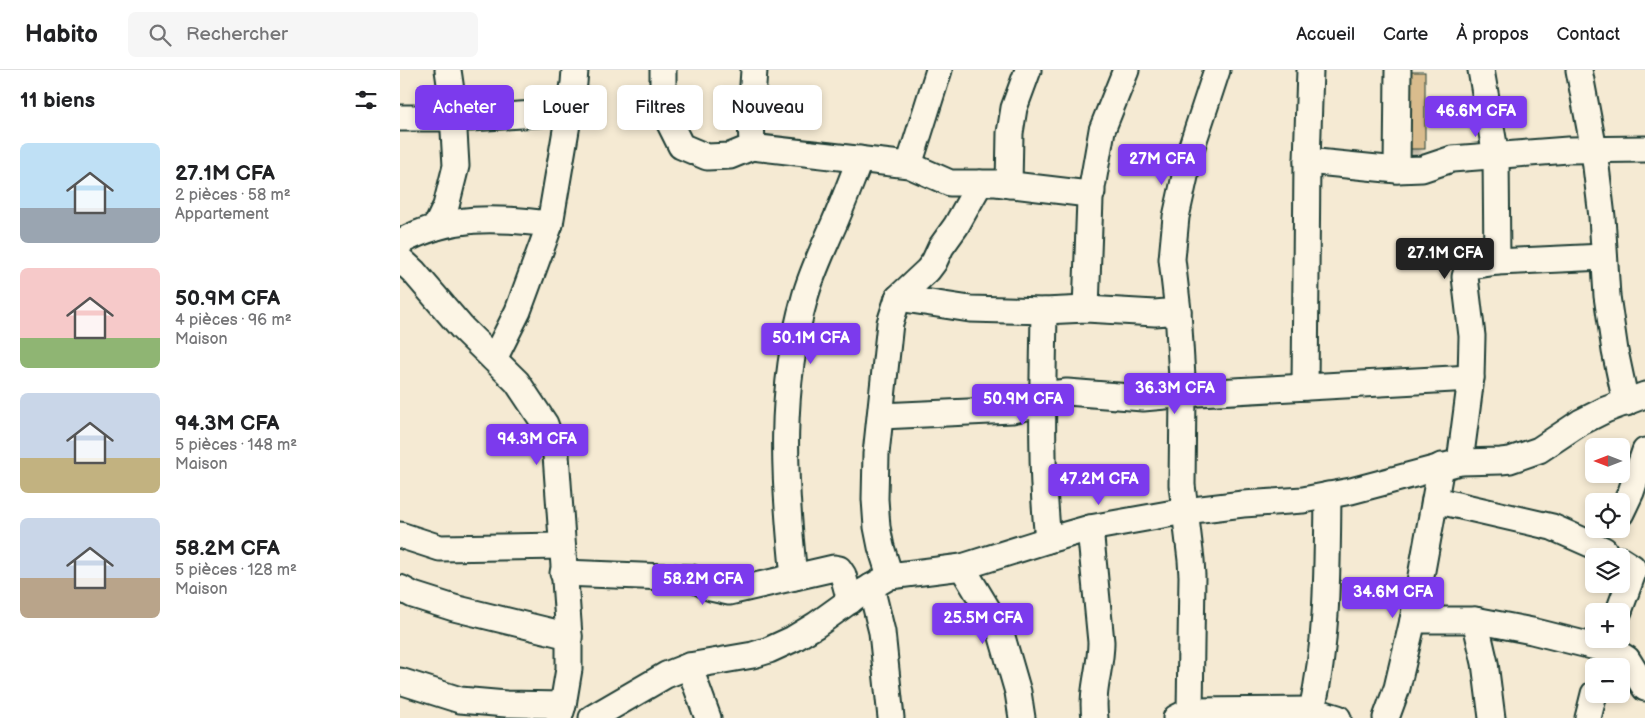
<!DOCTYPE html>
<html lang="fr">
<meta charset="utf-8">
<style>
body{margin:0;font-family:"Balsamiq Sans",sans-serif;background:#f6f6f6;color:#202124;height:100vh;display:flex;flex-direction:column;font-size:19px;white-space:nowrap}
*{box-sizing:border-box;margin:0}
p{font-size:16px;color:#757577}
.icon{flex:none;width:28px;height:28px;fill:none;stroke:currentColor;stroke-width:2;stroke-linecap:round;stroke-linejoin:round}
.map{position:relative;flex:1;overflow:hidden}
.panel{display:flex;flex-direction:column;background:#fff;width:400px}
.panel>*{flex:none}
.guide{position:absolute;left:15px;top:15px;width:475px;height:45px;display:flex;gap:10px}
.needle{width:32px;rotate:270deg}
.fabs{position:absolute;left:1185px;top:368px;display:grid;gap:10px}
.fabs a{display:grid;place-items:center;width:45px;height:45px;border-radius:8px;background:#fff;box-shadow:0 2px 8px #0003;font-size:25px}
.price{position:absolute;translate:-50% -42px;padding:0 11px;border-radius:5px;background:#7c3aed;color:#fff;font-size:16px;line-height:32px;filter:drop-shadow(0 1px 2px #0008)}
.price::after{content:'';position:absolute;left:50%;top:30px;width:15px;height:11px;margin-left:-8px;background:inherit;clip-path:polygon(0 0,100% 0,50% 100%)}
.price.current{background:#222;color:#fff}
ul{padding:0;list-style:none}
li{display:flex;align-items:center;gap:15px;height:125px;padding:0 20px}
li span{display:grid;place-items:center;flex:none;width:140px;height:100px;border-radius:8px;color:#555}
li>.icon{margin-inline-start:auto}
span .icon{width:60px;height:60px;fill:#fffc;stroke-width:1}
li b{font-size:21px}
h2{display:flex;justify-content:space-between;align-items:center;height:60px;padding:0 20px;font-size:21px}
.pill{padding:0 18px;border-radius:8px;background:#fff;box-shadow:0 2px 8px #0003;font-size:18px;line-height:45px}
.pill.current{background:#7c3aed;color:#fff}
header{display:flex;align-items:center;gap:30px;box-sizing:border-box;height:70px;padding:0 25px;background:#fff;border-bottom:1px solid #e0e0e0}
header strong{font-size:24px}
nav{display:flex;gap:28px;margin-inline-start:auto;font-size:18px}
.search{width:350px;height:45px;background:#f6f6f6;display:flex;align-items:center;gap:12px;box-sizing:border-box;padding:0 18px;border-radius:8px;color:#757577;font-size:19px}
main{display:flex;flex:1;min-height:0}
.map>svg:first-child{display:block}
</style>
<header>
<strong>Habito</strong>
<div class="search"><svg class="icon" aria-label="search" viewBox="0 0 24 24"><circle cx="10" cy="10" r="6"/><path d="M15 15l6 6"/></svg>Rechercher</div>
<nav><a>Accueil</a><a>Carte</a><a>À propos</a><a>Contact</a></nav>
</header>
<main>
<section class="panel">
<h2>11 biens<svg class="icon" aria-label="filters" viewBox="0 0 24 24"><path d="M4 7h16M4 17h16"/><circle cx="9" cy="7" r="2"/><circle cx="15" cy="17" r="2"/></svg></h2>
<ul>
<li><span style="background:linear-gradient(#bfe0f5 65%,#9aa5b1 0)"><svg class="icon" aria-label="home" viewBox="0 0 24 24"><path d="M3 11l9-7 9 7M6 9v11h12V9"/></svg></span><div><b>27.1M CFA</b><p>2 pièces · 58 m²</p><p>Appartement</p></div></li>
<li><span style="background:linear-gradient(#f6c9c9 70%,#8fb573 0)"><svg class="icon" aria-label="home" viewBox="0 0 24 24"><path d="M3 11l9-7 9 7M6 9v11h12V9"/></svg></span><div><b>50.9M CFA</b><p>4 pièces · 96 m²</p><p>Maison</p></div></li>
<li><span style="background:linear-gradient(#c9d6e8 65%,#c2b280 0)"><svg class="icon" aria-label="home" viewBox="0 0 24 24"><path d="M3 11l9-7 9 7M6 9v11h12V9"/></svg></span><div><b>94.3M CFA</b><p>5 pièces · 148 m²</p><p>Maison</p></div></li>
<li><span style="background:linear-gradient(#c9d6e8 60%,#b9a48a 0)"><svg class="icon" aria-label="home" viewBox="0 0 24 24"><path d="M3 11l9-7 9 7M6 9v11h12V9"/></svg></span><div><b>58.2M CFA</b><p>5 pièces · 128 m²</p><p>Maison</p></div></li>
</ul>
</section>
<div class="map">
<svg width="1245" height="648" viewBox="0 0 1245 648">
<defs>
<filter id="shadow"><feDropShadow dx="-4.5" dy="4.5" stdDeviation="2.5" flood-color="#0004"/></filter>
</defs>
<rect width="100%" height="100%" fill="#f5ead3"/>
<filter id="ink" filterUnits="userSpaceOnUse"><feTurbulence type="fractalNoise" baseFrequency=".02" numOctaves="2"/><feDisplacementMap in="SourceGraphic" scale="10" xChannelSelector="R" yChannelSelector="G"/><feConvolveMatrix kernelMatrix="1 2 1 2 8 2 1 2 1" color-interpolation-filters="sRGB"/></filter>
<g filter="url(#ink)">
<!-- building -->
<rect fill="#d9bc8d" stroke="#1f3d34" filter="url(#shadow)" x="1005" y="2" width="20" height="77"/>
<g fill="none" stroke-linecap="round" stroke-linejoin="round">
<defs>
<g id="minor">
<path d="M263,0V16L269,52L281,76L307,87L330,86L352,77L351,45L354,0"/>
<path d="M726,0L702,60L690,129L686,239L755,243L778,241L783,324L782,415L791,490L792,506L790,641L776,648"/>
<path d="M1081,0L1096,86L1097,192"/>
<path d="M1179,0L1194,80L1202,147L1207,226L1215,281L1226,333"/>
<path d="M0,48H71L169,42"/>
<path d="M352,77L509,95L550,113H596L680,123L692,122"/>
<path d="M907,91L997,100L1022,99L1052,89L1168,80L1245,79"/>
<path d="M509,95L539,0"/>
<path d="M997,100L998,0"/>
<path d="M609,115L610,63L614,38L628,0"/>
<path d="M36,157L46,136L56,96L54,61L55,48L48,0"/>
<path d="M0,172C53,144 93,148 150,154"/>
<path d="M0,189L14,202L62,258L117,312L145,354L156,385L169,566V599L163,635L159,648"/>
<path d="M498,228L570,239L644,241L686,239"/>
<path d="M644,241C643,317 640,394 648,470"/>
<path d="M778,241L772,189L776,147L791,79L817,0"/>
<path d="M94,289L118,241L150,154L174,13L175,0"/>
<path d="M905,317L907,91L910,0"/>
<path d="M481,346L612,340L631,336L643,325L667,322L743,328L798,323L1071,308"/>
<path d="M1060,392L1071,308L1072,266L1065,207L1067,200L1071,196L1097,192L1204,187"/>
<path d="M1041,396L1013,550H1075L1085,593L1092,648"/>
<path d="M1035,430L1152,457L1204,480"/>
<path d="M1221,443L1231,422L1245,381"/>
<path d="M690,458L701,572C701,599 691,620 695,648"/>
<path d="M0,465L40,478L162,476"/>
<path d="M562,497L600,560L618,622L622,648"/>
<path d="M163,503L292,508L311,518L329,522L434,498L439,499L443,505L450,531"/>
<path d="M490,506L481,477L477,457L475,429L476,384L490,253L498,228L528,200L534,192L541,177L556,156L580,113"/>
<path d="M394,507C384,411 378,321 405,227C411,205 421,184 430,163C441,139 450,114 460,89"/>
<path d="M471,517L482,562L491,648"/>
<path d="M0,518L13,525L54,538L169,566"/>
<path d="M1219,541L1234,500L1232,497L1221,490"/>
<path d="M1075,550L1132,561L1216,582L1227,589L1245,618"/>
<path d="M289,596L308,648"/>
<path d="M0,611L60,630L106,634L163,635"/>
<path d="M912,640C928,570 927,497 928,425"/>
<path d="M790,641L912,640L938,648"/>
<path d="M192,648L266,605L289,596L353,585L369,580L393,569L416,555L459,524L490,506L562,497L648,470L690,458L785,441L843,434L903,430L951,421L1060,392L1101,391L1110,390L1139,380L1181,352L1205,340L1245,325"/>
<path d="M986,648L997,618L1013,550"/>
<path d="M1188,648L1194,624"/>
</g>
</defs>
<!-- minor casing -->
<use href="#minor" stroke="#1f3d34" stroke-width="29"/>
<!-- minor -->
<use href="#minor" stroke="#fcf5e5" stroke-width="25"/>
</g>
</g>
</svg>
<div class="fabs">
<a><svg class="needle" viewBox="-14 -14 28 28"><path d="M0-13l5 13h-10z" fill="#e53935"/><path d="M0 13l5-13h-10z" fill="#757577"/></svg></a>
<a><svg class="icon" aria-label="locate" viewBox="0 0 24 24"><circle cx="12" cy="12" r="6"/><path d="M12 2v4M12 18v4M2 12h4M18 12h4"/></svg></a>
<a><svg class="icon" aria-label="layers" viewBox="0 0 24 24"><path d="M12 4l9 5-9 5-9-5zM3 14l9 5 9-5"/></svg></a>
<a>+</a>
<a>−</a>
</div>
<b class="price" style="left:1076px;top:68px">46.6M CFA</b>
<b class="price" style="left:762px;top:116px">27M CFA</b>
<b class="price current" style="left:1045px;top:210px">27.1M CFA</b>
<b class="price" style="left:411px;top:295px">50.1M CFA</b>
<b class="price" style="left:775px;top:345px">36.3M CFA</b>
<b class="price" style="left:623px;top:356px">50.9M CFA</b>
<b class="price" style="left:137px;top:396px">94.3M CFA</b>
<b class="price" style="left:699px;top:436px">47.2M CFA</b>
<b class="price" style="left:303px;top:536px">58.2M CFA</b>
<b class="price" style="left:993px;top:549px">34.6M CFA</b>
<b class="price" style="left:583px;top:575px">25.5M CFA</b>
<div class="guide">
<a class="pill current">Acheter</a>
<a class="pill">Louer</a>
<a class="pill">Filtres</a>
<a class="pill">Nouveau</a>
</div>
</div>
</main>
